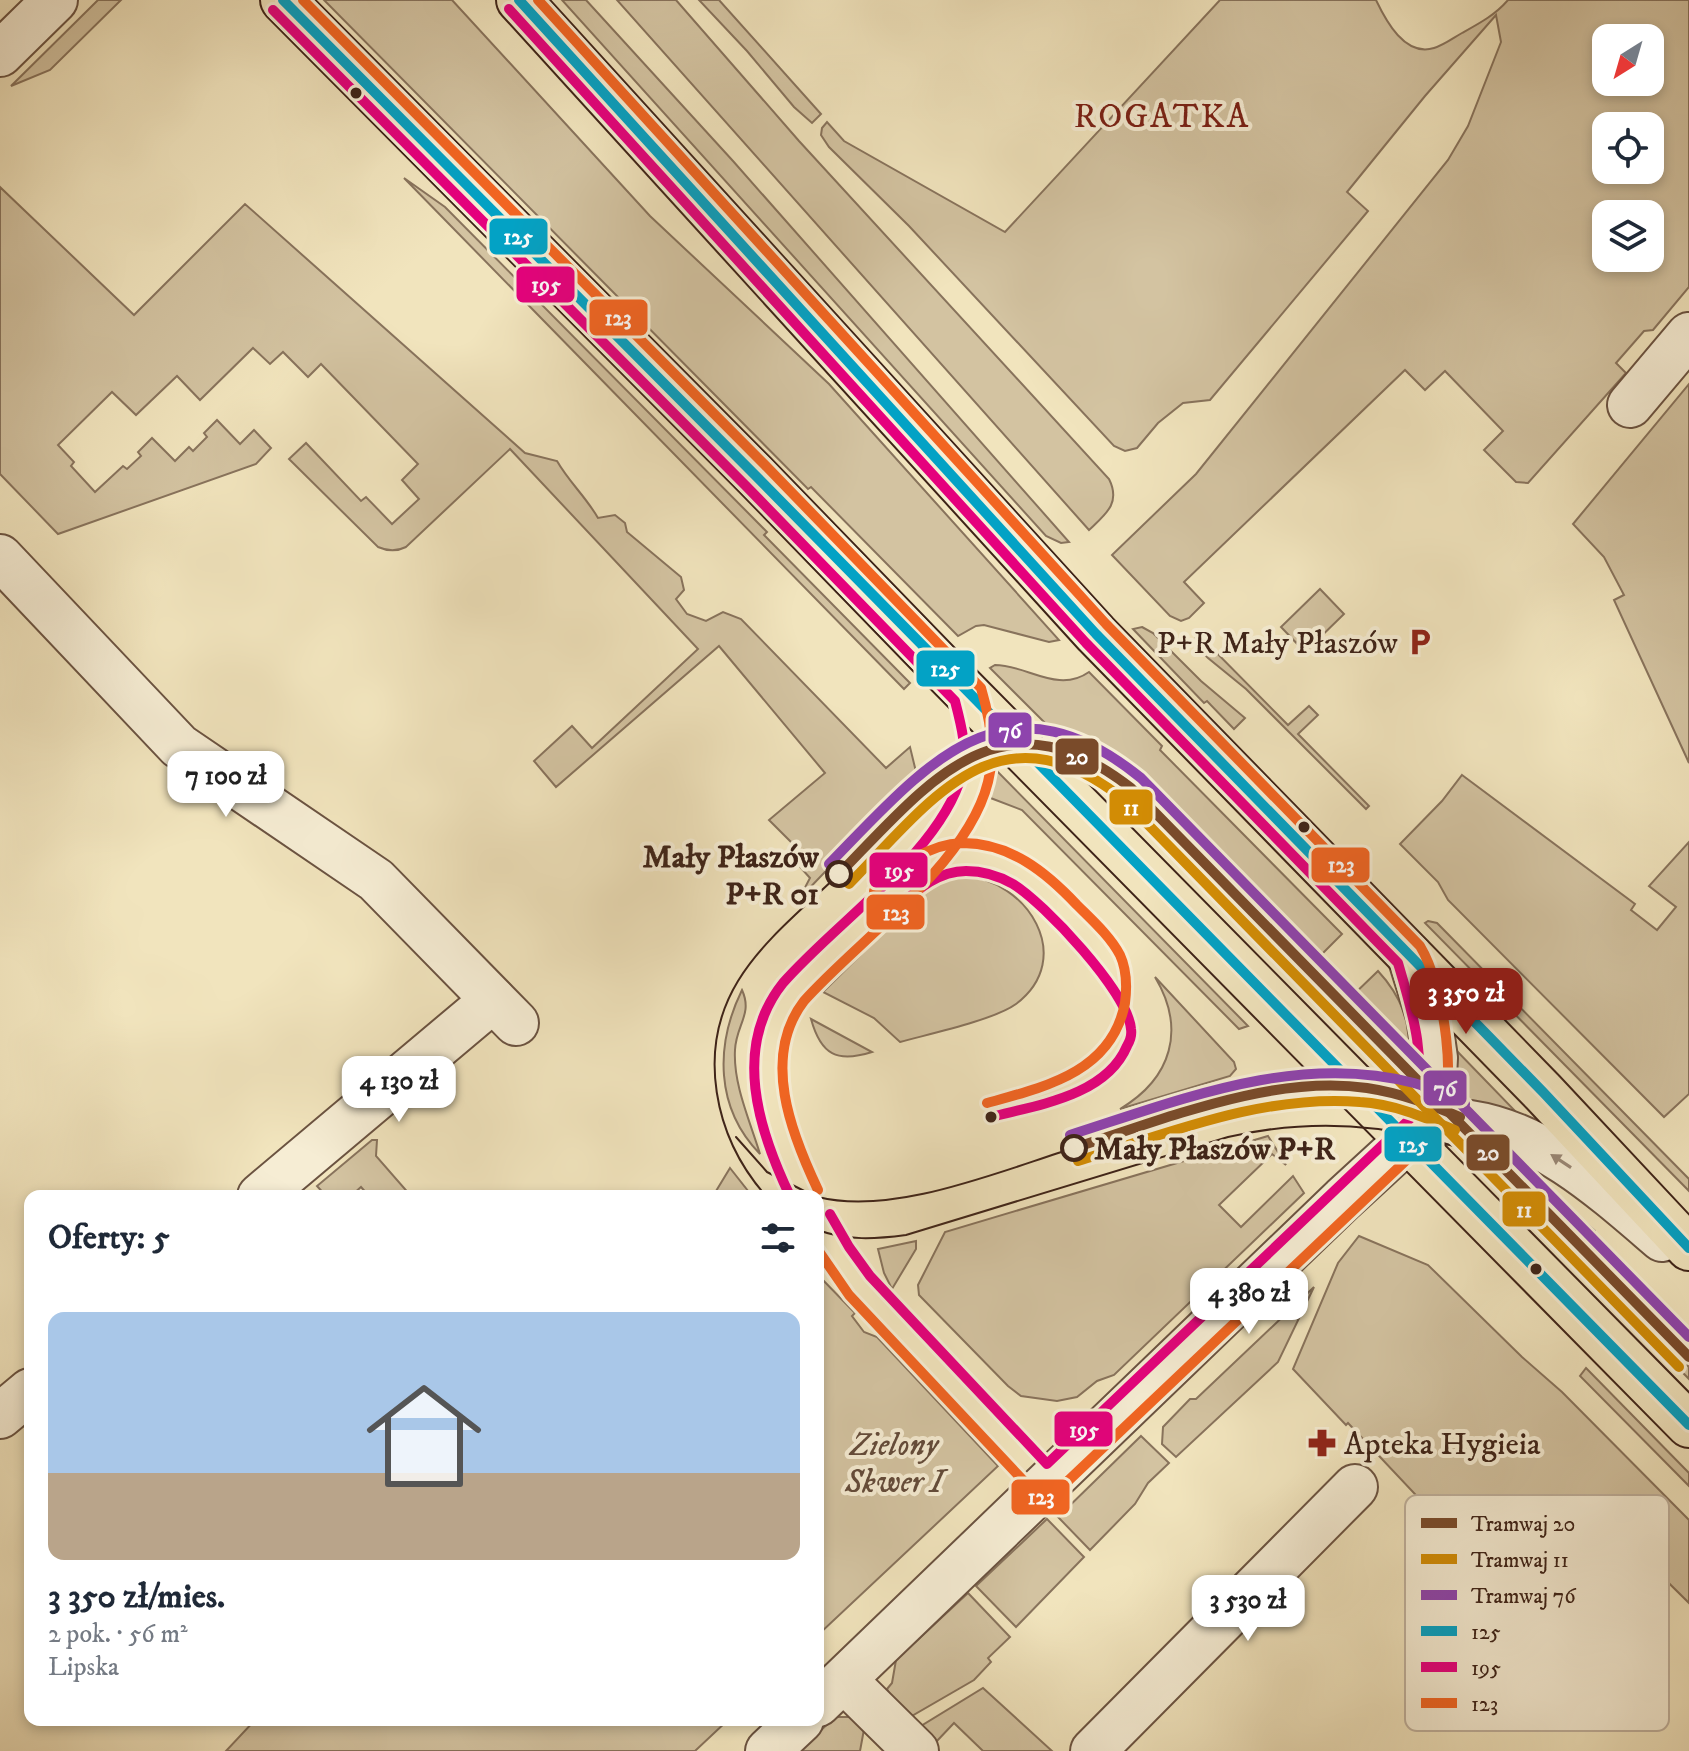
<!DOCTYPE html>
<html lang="pl">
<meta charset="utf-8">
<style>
body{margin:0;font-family:"IM FELL DW Pica",serif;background:#f6f6f7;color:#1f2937;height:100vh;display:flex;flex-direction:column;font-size:30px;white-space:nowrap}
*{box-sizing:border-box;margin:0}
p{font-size:26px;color:#747a83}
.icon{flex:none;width:44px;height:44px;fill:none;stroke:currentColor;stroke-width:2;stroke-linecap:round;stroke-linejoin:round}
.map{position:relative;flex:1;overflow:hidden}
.drawer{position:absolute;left:24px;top:1190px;width:800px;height:536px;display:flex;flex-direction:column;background:#fff;border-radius:16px;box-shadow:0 4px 12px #0003}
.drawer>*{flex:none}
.needle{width:52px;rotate:217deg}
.tools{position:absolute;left:1592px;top:24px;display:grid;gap:16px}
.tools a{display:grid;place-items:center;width:72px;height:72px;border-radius:16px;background:#fff;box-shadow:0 4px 12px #0003;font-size:40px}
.price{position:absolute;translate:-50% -68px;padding:0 18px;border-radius:16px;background:#fff;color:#222;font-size:26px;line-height:52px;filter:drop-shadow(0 2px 4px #0008)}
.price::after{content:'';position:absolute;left:50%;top:48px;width:24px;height:18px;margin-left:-12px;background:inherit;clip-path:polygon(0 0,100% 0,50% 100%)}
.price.on{background:#8f2418;color:#fff}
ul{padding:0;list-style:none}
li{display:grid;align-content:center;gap:16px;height:424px;padding:0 24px}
li span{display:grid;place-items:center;height:248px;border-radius:16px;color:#555}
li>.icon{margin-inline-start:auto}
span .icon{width:144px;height:144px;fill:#fffc;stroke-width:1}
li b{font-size:34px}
h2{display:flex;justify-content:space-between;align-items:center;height:96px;padding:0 24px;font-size:34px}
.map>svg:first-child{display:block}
</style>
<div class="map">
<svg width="1689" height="1751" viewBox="0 0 1689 1751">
<rect width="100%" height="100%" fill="#f1e4bd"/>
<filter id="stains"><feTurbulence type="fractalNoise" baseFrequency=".0025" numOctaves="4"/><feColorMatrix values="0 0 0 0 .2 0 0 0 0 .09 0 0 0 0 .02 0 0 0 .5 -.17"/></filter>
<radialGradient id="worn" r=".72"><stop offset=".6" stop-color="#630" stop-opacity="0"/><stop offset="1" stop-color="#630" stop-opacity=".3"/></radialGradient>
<!-- green -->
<g fill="#d3c3a1" stroke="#88735c" stroke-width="2" fill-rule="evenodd">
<path d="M98,0H121L50,70L11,86Z"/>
<path d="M324,0H452L650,216L829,384L1059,640L1049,642L984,625L976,626L958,636L811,487L808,489Z"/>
<path d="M562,0H586L733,161L1069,542L1061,543L1046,536Z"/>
<path d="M617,0H676L799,141L1109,479C1121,503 1106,514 1089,530Z"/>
<path d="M699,0H719L821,114L812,123L794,107L747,51Z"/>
<path d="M1220,0H1376C1386,21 1405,57 1434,48C1444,45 1453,38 1462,33C1480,23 1495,15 1508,0H1689V287L1653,330L1644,331L1616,363L1626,373L1528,483L1516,482L1484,450L1503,431L1445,371L1425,390L1405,370L1184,582L1204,603L1189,618L1181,621L1170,616L1112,555L1196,474L1448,160L1468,126L1501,42L1496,15L1425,96L1347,192L1368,211L1210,400L1183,403L1158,423L1137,448L1125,451L1114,446L909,226L829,147L821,135L822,128L827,122L844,141L1005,232ZM1650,38V82H1606V38ZM1606,126H1650V170H1606ZM1606,214H1650V258H1606Z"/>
<path d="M404,178L445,207L767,532L764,535L910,683L904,689Z"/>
<path d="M0,187L134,315L245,204L525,453L557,461C569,482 586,497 598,518L615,515L625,523L627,532L681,577L684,590L676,599L687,614L706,621L723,612L741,619L886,768L910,747L917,776L799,899L810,878L792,858L798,849L769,820L825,773L719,646L556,787L534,761L572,726L592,748L698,649L510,449L406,547C396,552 387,551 378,547L289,459L306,443L361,501L366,497L392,524L419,499L402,480L418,464L321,364L308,377L283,352L270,364L253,348L200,400L177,376L136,415L112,392L58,445L74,462L71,466L95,492L123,466L127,469L141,456L138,452L152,438L175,461L189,447L193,451L207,437L204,433L217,420L240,444L254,430L271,448L256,464L58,534L0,474Z"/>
<path d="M1689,384V763L1614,600L1624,595L1604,557L1573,524Z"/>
<path d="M1320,589L1344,614L1305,652L1281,627Z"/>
<path d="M1142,627L1153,633L1201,681L1245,718L1234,729L1207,701L1204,703L1133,629Z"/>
<path d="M1198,634L1288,725L1309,706L1318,715L1298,734L1369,806L1366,809L1246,689L1208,658L1197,647L1195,638Z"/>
<path d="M995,665C1027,665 1058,694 1089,672L1162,746L1160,750L1342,934L1314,962L1139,784L1118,765L1098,752L1060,738L990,668Z"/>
<path d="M1089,769L1101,775L1125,795L1299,976L1295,979Z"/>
<path d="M994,770H996L1248,1026L1239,1029L1022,810L988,797Z"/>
<path d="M1462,775L1635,904L1631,910L1657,930L1676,907L1649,886L1689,842V1094L1664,1117L1448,900L1438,882L1400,844L1442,801Z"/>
<path d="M963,876C1027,879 1077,958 1016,1004C994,1020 929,1034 900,1042L874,1018L823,992L922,894C935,883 946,877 963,876Z"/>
<path d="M1428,921L1437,923L1689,1179V1191L1425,923Z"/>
<path d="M1378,971C1406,1001 1409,1027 1417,1067L1350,998Z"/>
<path d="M1155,977L1234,1062L1236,1069L1230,1076L1120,1109C1172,1078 1186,1029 1155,977Z"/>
<path d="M742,990C753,1014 736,1025 735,1050C733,1084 750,1121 760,1154C715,1108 715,1045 742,990Z"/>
<path d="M1335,1012L1406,1085L1402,1088L1332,1016Z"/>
<path d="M811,1019L872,1052C837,1063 821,1055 811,1019Z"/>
<path d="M1454,1048L1520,1116L1468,1109L1451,1093Z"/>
<path d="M1268,1136L1286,1165L1272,1154L1219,1205L1241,1227L1293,1176L1304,1193L1114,1375L1097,1381L1077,1397L1057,1401L1021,1396L1008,1386L919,1295L918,1285L945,1232Z"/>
<path d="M372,1140H377L376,1156L411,1196H369L361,1187L351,1196H326L317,1186Z"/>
<path d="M1478,1164L1496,1169L1689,1367V1379L1525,1212L1527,1209L1524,1205L1521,1207Z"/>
<path d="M730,1168L752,1196H713Z"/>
<path d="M1359,1236L1428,1265L1522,1357L1562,1392L1689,1520V1603L1616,1531L1527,1613L1348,1423L1346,1425L1293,1369L1338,1263Z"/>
<path d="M916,1241V1249L892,1289L884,1273L878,1249Z"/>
<path d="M818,1275L855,1313L852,1316L864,1332L877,1337L998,1466L818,1635Z"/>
<path d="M1314,1287L1278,1362L1176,1457L1162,1444L1163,1427L1190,1399H1196Z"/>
<path d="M1586,1368L1689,1473V1486L1580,1376Z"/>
<path d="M1141,1436L1169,1463L1148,1483L1135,1504L1090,1550L1058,1517Z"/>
<path d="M1047,1519L1084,1557L1016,1627L976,1586Z"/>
<path d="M968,1593L1010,1637L988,1658L991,1662L974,1680L910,1717L892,1699L887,1689L892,1683L896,1660Z"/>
<path d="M983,1688L1052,1751H983L954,1723L936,1742L921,1726Z"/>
<path d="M835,1717H850L865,1724L860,1751H799Z"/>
<path d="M255,1720H728L695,1751H226Z"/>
</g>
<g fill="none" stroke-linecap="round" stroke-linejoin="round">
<defs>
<g id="minor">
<path d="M0,54L55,0"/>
<path d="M1630,405L1689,335"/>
<path d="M0,557L179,746L376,880L516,1023"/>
<path d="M1427,1122C1442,1122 1456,1121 1470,1123C1544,1134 1607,1192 1662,1239"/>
<path d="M260,1196L493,1000"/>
<path d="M0,1416L30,1391"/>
<path d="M844,1680L916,1751"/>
<path d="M818,1704L1343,1199L1427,1122L1433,1095L1435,1058L1429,1017L1410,956"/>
<path d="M768,1751L801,1720"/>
<path d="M1093,1751L1355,1487"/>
</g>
<g id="major">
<path d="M283,0L755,475L949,675L1689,1425"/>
<path d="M519,0L1096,634L1543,1092L1689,1248"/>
</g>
</defs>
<!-- minor casing -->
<use href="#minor" stroke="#6b5341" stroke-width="48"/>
<!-- major casing -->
<use href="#major" stroke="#3e2318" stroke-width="48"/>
<!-- minor -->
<use href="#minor" stroke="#f6edd4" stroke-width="44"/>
<!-- major -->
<use href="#major" stroke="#f1e4bd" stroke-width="44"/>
<!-- tram -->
<g stroke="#3e2318" stroke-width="2">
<path d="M736,1137L767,1172L814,1196"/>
<path d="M766,1196C714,1137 696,1050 738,981C763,940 805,907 839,874"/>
<path d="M818,1197C894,1216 1000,1171 1074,1148"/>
<path d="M818,1230C847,1241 876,1239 906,1235L1228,1137C1359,1107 1496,1137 1595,1231"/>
</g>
<defs>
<g id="bus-1">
<path d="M283,0L755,475L1689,1425"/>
<path d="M519,0L1096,634L1543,1092L1689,1248"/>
</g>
<g id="bus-2">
<path d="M509,9L1086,643L1398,963C1414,1017 1427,1058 1414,1115L1047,1464L870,1276L849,1247L830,1214"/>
<path d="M273,10L745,485L955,701C961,724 968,750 962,774C940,853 836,922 783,983C732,1047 758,1129 790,1196"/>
<path d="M893,911C914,893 936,871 966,871C982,871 999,876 1013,884C1044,903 1128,992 1131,1029C1132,1035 1130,1041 1127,1046C1106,1096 1037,1105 991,1117"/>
</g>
<g id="bus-3">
<path d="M303,0L765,465L981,688C989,715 995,744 990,772C977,858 860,938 804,1001C761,1057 791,1133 818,1190"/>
<path d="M538,0L1106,624L1420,946C1444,985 1460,1090 1437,1131L1051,1497L1043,1498L1036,1494L849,1295L818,1250"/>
<path d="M874,891C900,867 926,844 963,843C1010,843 1046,872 1077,905C1092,920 1110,936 1120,955C1127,970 1127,987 1125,1003C1112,1072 1045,1087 987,1103"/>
</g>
</defs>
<!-- bus-1 casing -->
<use href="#bus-1" stroke="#f6edd4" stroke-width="16"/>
<!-- bus-2 casing -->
<use href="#bus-2" stroke="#f6edd4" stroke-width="16"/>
<!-- bus-3 casing -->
<use href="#bus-3" stroke="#f6edd4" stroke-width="16"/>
<!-- bus-1 -->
<use href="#bus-1" stroke="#03a2c5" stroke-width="10"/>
<!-- bus-2 -->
<use href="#bus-2" stroke="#e5007d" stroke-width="10"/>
<!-- bus-3 -->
<use href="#bus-3" stroke="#f26522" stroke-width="10"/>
<defs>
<g id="tram-1">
<path d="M839,874C929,782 1000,686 1131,788L1689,1357"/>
<path d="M1074,1148C1163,1120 1272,1074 1367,1088C1400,1093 1429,1104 1460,1117"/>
</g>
<g id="tram-2">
<path d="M849,884C933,798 998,702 1122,798L1679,1367"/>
<path d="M1078,1161C1169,1133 1264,1094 1360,1102C1394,1104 1424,1117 1455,1130"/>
</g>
<g id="tram-3">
<path d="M829,864C925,766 1003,666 1141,778L1689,1337"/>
<path d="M1070,1135C1180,1100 1298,1052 1414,1083C1432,1088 1449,1097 1465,1104"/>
</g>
</defs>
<!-- tram-1 casing -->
<use href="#tram-1" stroke="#f6edd4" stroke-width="16"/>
<!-- tram-2 casing -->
<use href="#tram-2" stroke="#f6edd4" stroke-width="16"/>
<!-- tram-3 casing -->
<use href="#tram-3" stroke="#f6edd4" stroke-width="16"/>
<!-- tram-1 -->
<use href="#tram-1" stroke="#7a4b2a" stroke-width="10"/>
<!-- tram-2 -->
<use href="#tram-2" stroke="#d28c05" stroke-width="10"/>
<!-- tram-3 -->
<use href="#tram-3" stroke="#8e44ad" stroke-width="10"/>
</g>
<!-- one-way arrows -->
<defs><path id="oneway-solid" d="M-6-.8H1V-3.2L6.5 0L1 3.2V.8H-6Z" transform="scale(2)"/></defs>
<use fill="#9a8876" href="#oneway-solid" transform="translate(1561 1161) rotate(-147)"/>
<!-- icons -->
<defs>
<symbol id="parking-bare" viewBox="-9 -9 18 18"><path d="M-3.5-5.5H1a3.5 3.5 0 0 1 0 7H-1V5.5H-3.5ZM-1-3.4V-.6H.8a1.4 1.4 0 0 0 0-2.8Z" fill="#8f2418" stroke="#f6edd4" stroke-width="2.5" paint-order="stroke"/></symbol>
<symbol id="pharmacy-bare" viewBox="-9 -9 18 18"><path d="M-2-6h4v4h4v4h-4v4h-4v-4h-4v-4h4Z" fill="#8f2418" stroke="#f6edd4" stroke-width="2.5" paint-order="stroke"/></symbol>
</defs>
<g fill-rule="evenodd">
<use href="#parking-bare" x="1400" y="622" width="40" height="40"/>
<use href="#pharmacy-bare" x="1302" y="1423" width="40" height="40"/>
</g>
<!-- markers -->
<g fill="#3e2318" stroke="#f6edd4" stroke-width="3">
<circle cx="356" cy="93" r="7"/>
<circle cx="1304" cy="827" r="7"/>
<circle cx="991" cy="1117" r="7"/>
<circle cx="1536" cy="1269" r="7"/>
</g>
<g fill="#f6edd4" stroke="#3e2318" stroke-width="4">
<circle cx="839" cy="874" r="12"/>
<circle cx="1074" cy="1148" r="12"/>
</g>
<g text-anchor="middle" stroke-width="8" stroke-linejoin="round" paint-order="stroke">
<!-- poi labels -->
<g font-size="32" fill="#3e2318" stroke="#f6edd4" text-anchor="end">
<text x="1398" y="653">P+R Mały Płaszów</text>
<text x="1344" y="1454" text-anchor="start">Apteka Hygieia</text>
</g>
<!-- stop labels -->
<g font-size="32" font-weight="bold" fill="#3e2318" stroke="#f6edd4" text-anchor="end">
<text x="819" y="867">Mały Płaszów<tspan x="819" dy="37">P+R 01</tspan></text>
<text x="1094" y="1159" text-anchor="start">Mały Płaszów P+R</text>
</g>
<!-- park labels -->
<g font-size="32" font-style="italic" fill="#634b3a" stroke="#f6edd4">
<text x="894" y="1455">Zielony<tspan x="894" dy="37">Skwer I</tspan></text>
</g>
<!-- neighbourhood labels -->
<g font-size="34" letter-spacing="2" fill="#7a1f14" stroke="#f6edd4">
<text x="1162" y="127">ROGATKA</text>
</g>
</g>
<!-- legend -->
<rect x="1405" y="1495" width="264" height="236" rx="12" fill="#f6edd4" stroke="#bfb09c" stroke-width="2"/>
<rect x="1421" y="1518" width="36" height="10" fill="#7a4b2a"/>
<rect x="1421" y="1554" width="36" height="10" fill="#d28c05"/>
<rect x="1421" y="1590" width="36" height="10" fill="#8e44ad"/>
<rect x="1421" y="1626" width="36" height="10" fill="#03a2c5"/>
<rect x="1421" y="1662" width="36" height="10" fill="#e5007d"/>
<rect x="1421" y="1698" width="36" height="10" fill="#f26522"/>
<g font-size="22" fill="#3e2318">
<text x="1471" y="1531">Tramwaj 20</text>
<text x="1471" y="1567">Tramwaj 11</text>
<text x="1471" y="1603">Tramwaj 76</text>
<text x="1471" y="1639">125</text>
<text x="1471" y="1675">195</text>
<text x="1471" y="1711">123</text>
</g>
<g stroke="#f6edd4" stroke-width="3">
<rect x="488" y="217" width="61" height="39" rx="8" fill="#03a2c5"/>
<rect x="515" y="265" width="61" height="39" rx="8" fill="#e5007d"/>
<rect x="588" y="298" width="61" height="39" rx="8" fill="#f26522"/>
<rect x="915" y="649" width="61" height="39" rx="8" fill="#03a2c5"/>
<rect x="987" y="711" width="46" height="38" rx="8" fill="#8e44ad"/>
<rect x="1054" y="737" width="46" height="39" rx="8" fill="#7a4b2a"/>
<rect x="1108" y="788" width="46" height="38" rx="8" fill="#d28c05"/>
<rect x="1310" y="846" width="61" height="38" rx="8" fill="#f26522"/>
<rect x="868" y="851" width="61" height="38" rx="8" fill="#e5007d"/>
<rect x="865" y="893" width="61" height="38" rx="8" fill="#f26522"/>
<rect x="1422" y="1069" width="46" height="38" rx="8" fill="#8e44ad"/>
<rect x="1383" y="1125" width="60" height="38" rx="8" fill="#03a2c5"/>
<rect x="1465" y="1133" width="46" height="39" rx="8" fill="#7a4b2a"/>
<rect x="1501" y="1190" width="46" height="38" rx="8" fill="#d28c05"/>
<rect x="1053" y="1410" width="61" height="38" rx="8" fill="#e5007d"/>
<rect x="1010" y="1478" width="61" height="38" rx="8" fill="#f26522"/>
</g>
<g font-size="22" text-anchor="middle" font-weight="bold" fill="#fff">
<text x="518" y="244">125</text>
<text x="546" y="292">195</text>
<text x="618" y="325">123</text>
<text x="945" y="676">125</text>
<text x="1010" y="738">76</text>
<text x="1077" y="764">20</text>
<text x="1131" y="815">11</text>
<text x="1341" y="872">123</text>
<text x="899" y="878">195</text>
<text x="896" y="920">123</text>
<text x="1445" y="1096">76</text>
<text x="1413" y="1152">125</text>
<text x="1488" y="1160">20</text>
<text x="1524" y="1217">11</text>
<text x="1084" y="1437">195</text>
<text x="1041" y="1504">123</text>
</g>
<rect width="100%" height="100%" filter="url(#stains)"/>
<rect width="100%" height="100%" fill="url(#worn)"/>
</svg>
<div class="tools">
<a><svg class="needle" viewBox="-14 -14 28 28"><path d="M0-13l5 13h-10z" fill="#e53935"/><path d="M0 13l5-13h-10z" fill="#747a83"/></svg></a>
<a><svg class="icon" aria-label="locate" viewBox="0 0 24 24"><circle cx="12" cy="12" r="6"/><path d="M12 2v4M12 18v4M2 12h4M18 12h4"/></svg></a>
<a><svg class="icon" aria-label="layers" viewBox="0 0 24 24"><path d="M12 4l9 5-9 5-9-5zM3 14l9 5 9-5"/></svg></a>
</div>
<b class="price" style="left:226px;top:819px">7 100 zł</b>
<b class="price on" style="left:1466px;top:1036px">3 350 zł</b>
<b class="price" style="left:399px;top:1124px">4 130 zł</b>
<b class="price" style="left:1249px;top:1336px">4 380 zł</b>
<b class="price" style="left:1248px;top:1643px">3 530 zł</b>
<section class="drawer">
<h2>Oferty: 5<svg class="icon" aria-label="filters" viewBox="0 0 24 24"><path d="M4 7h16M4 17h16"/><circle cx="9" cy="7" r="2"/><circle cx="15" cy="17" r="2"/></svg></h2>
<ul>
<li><span style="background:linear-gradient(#a9c7e8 65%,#b9a48a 0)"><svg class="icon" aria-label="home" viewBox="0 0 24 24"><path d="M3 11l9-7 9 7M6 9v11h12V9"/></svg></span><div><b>3 350 zł/mies.</b><p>2 pok. · 56 m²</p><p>Lipska</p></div></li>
</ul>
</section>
</div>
